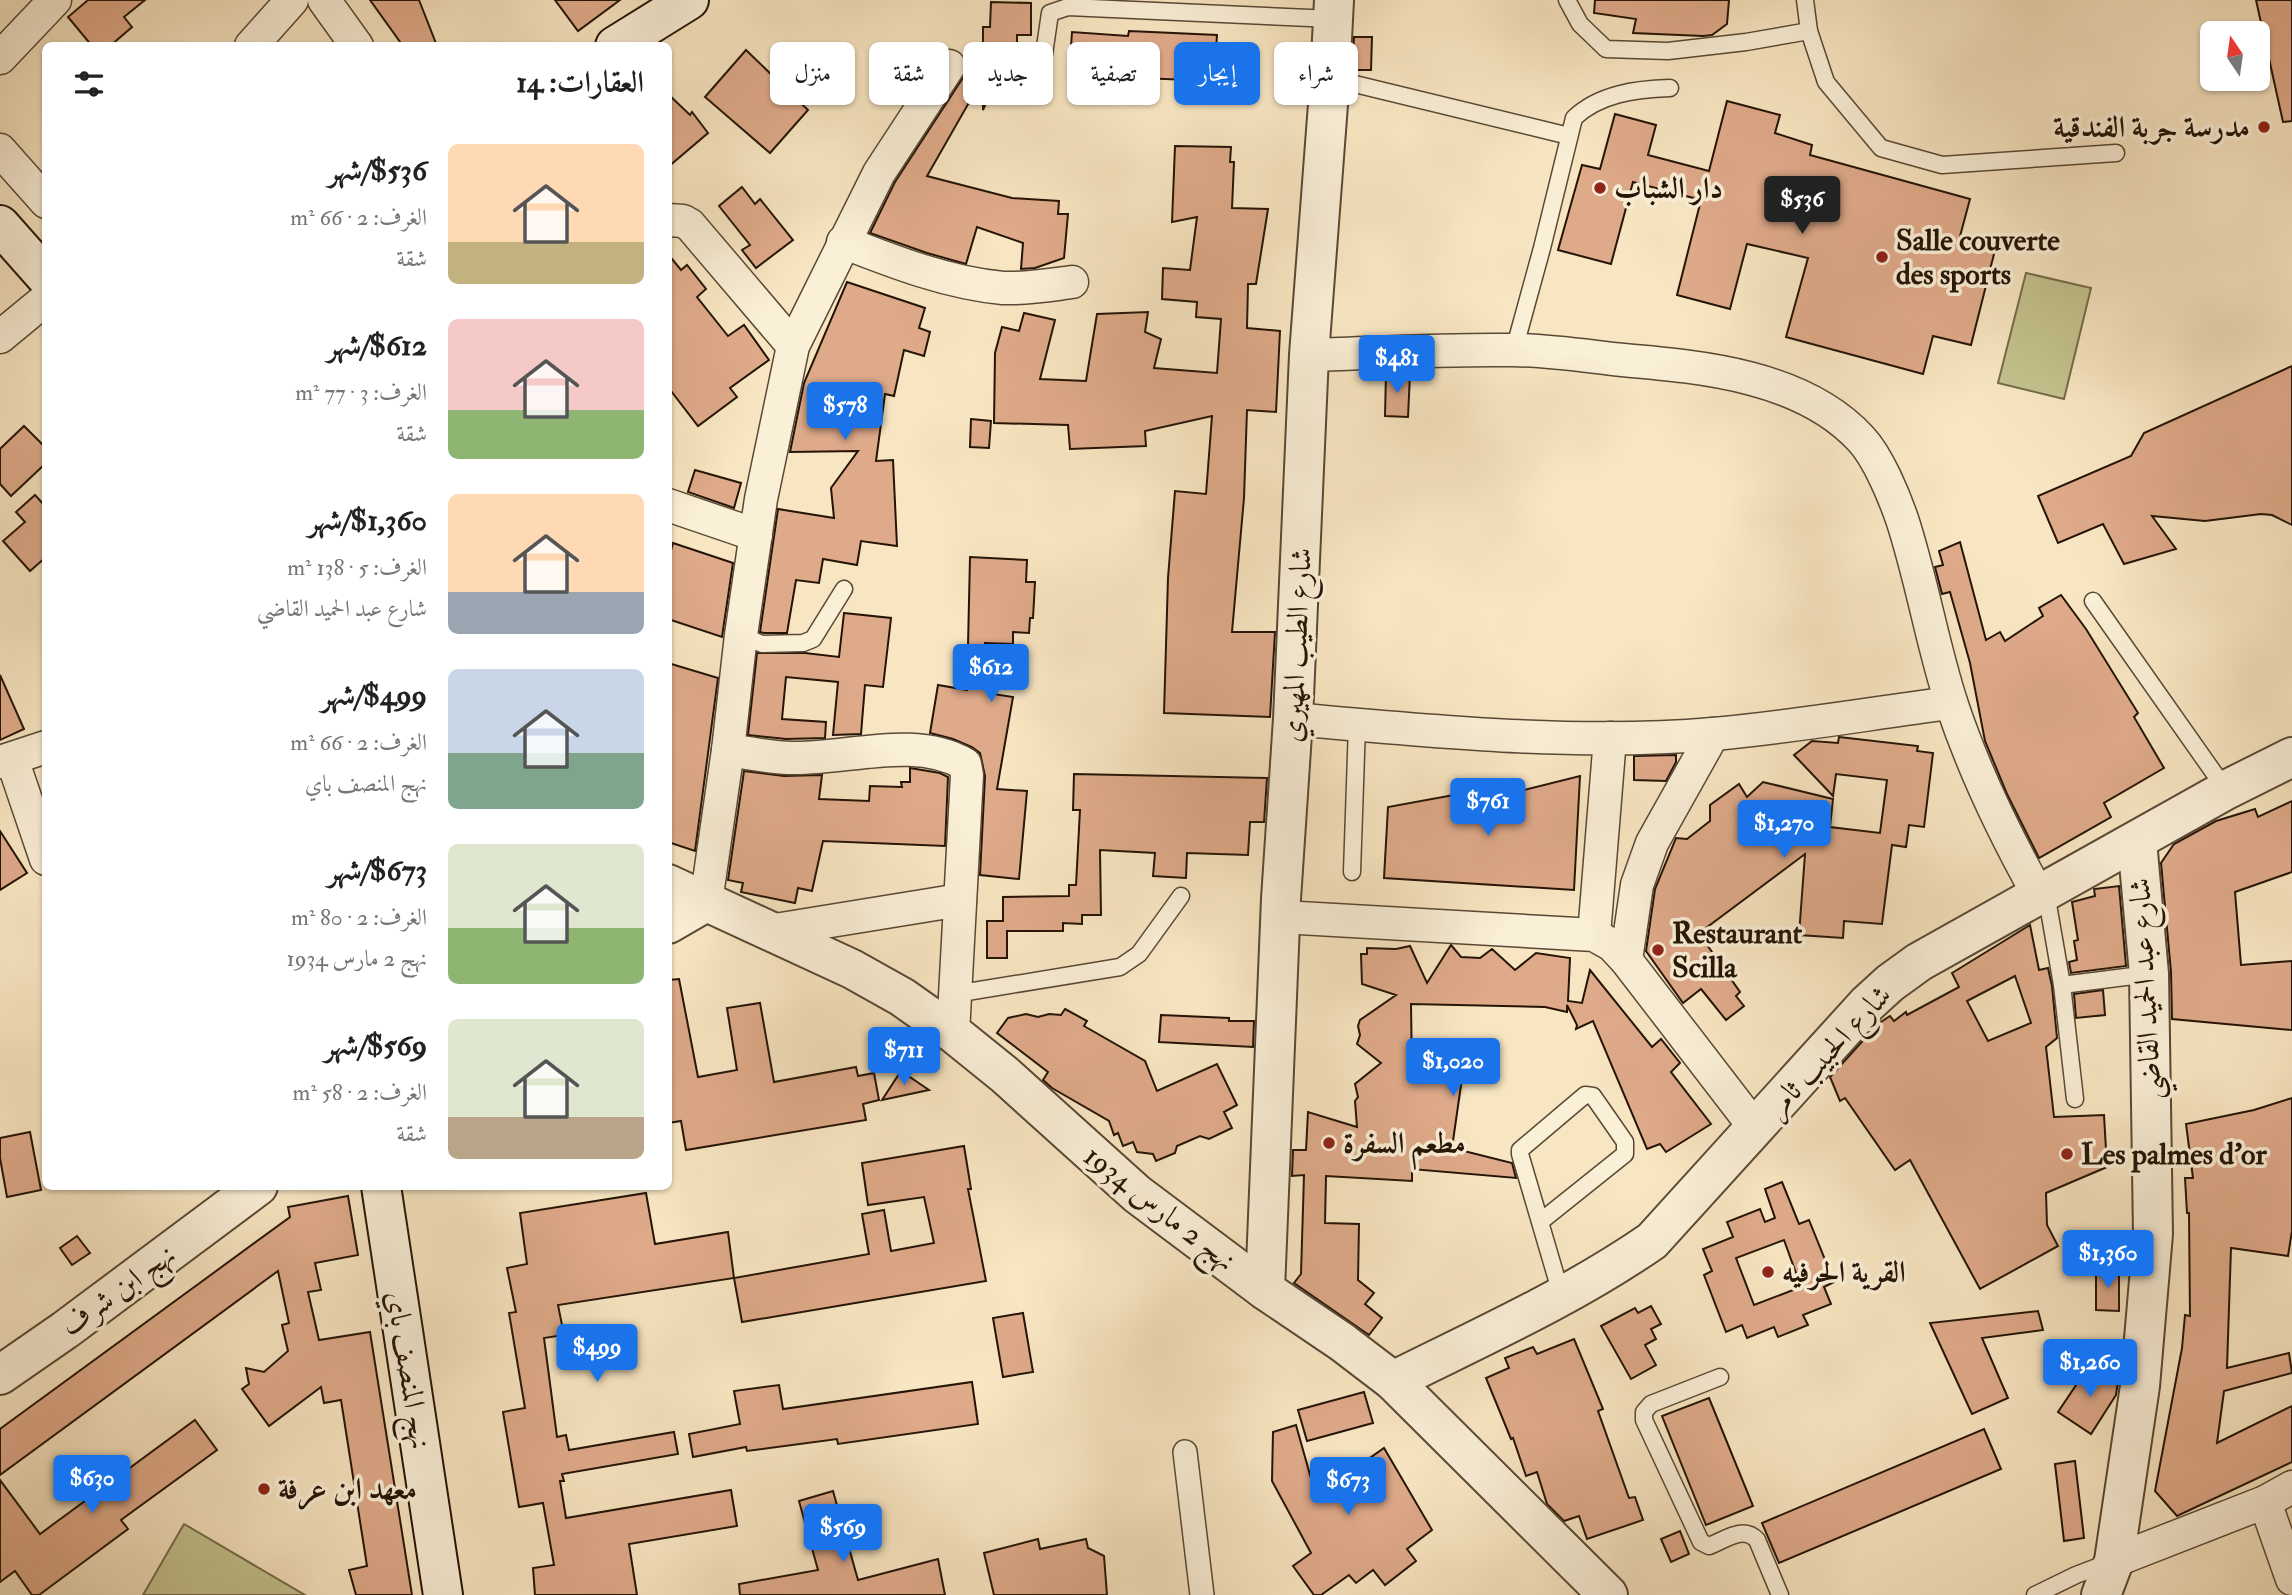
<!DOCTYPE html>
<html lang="ar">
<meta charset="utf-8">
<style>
body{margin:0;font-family:"IM FELL Double Pica",Amiri,serif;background:#f6f6f6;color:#222;direction:rtl;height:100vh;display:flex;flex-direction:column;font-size:26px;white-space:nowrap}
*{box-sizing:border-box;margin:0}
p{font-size:23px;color:#767676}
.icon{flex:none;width:38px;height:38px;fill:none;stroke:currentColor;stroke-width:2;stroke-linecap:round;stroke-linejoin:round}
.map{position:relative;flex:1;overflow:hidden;direction:ltr}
.side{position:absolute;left:42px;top:42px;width:630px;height:1148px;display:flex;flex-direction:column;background:#fff;border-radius:10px;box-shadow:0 2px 5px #0004;direction:rtl}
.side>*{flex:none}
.top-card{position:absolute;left:693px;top:42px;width:665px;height:63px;direction:rtl;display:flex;gap:14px}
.needle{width:46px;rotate:347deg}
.tools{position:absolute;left:2200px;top:21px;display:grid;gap:14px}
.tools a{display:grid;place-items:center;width:70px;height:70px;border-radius:10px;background:#fff;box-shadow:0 2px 5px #0004;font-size:35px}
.price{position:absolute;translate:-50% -60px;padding:0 16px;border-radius:7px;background:#1a73e8;color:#fff;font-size:23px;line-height:46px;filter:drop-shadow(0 2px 4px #0008)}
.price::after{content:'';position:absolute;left:50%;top:42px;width:21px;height:16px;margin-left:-10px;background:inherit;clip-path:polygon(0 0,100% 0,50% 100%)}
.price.active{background:#222;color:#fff}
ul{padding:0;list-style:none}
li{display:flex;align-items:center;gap:21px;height:175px;padding:0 28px}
li span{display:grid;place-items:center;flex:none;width:196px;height:140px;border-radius:10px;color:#555}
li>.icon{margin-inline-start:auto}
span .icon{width:84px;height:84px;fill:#fffc;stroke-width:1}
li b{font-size:30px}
h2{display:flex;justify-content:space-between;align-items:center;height:84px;padding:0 28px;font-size:30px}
.pill{padding:0 24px;border-radius:10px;background:#fff;box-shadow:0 2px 5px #0004;font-size:24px;line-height:63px}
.pill.active{background:#1a73e8;color:#fff}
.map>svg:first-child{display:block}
</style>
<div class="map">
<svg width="2292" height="1595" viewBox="0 0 2292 1595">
<rect width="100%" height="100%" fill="#f8e6c2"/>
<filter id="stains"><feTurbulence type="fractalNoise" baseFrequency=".00286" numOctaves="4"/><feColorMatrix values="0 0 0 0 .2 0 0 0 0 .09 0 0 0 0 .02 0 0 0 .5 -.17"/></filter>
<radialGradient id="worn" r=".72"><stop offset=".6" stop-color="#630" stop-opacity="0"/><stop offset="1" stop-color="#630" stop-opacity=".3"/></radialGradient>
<!-- green -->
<g fill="#c4c38f" stroke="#746c4a" stroke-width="2">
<path d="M2026,273L2091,288L2064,399L1998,383Z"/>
<path d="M184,1524L305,1595H143Z"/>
</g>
<!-- building -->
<g fill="#dfaa8a" stroke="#241406" stroke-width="2" fill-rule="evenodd">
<path d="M88,0H145L124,17L132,27L110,46H92L68,17Z"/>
<path d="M370,0H419L437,46H403Z"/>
<path d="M555,0H620L578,31Z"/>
<path d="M1595,0H1729L1727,24L1712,35L1703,36L1633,33L1636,19L1594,13Z"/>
<path d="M2256,0H2292V121L2283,122Z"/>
<path d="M991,2L1031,3V35H1017V55H1006L983,110V78L927,176L1012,198L1059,201L1058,214H1068L1064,258L1035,268L1021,269L1023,243L977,227L966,264L927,253L870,233L895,182L964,76L967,64L983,67V27H990Z"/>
<path d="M1129,31L1217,35L1214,81L1115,77L1114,100L1089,99L1091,63L1070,61L1072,32L1128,36Z"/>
<path d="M1354,37H1372L1371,70H1352Z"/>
<path d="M746,50L808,110L770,153L705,97Z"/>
<path d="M668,94L690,115L692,112L708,133L668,167Z"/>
<path d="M1727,101L1780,115L1775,133L1812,145L1810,155L1970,199L1959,240L1995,250L1971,345L1933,336L1923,374L1786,337L1808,258L1747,244L1730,309L1677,295L1701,200L1633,182L1611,264L1558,250L1582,165L1600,169L1615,114L1656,125L1648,155L1709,171Z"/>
<path d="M1175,146L1231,147L1230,162H1234L1232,208L1268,209L1256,284H1248L1247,328L1280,331L1276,412L1247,410L1244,498L1232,632H1275L1270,717L1164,713L1168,578L1175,491L1206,494L1212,416L1145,431L1146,446L1070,449L1068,425L994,423L995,353L1002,327L1019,331L1024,313L1055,320L1040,379L1086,381L1097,314L1148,312L1145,332L1161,339L1154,368L1217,373L1221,319L1196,317L1197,302L1162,299L1163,268L1190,270L1197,217L1172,222Z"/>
<path d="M742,187L755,204L760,199L793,240L756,268L742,250L750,245L719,206Z"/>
<path d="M668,254L681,270L687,265L706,289L697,297L728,336L744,325L769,360L730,388L737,397L698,426L668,387Z"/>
<path d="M847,282L925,308L919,328L930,332L924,356L904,350L894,396L885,394L876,461L893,460L897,546L861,541L857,565L823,559L819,583L796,580L787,633H764L760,632L778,509L834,518L831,488L858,451L790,452L804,383Z"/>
<path d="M2292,366V525L2272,515L2261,514L2205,521L2152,516L2176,549L2124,564L2103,524L2058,543L2038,496L2131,456L2144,433Z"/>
<path d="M1386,373L1410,374L1408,417L1385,416Z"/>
<path d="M971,419L991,421L989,448L970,447Z"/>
<path d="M24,426L46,448V463L11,496L0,484V449Z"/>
<path d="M695,470L741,483L734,508L688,492Z"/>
<path d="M35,495L44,505L46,503V557L30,571L3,541L25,522L16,512Z"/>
<path d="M1960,542L1986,640L2000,632L2005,641L2043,616L2039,608L2061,595L2086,629L2138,713L2134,717L2164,768L2104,803L2111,817L2039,858L2007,794L1985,741L1970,663L1950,592L1942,594L1935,567L1943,565L1939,551Z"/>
<path d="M673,543L733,563L722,637L668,619V561Z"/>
<path d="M970,557L1027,560L1026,582H1035L1033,618H1030L1029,633L1013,632V644L985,643L987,693L1013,697L997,789L1027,791L1019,879L980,875L985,776L980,753L972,747L953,739L930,733L938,685L967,690Z"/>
<path d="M844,613L891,618L883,687L865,685L861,734L833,735L838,682L786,677L782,719L826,722L825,738L786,739L748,735L757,653H805L839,657Z"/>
<path d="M668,663L718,678L695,851L668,842Z"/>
<path d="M0,675L24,729L0,740Z"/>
<path d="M1839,737L1918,746L1917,751L1933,753L1924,827L1909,825L1906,847L1892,845L1882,924L1844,921L1843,938L1799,935L1805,854L1706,928L1712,937L1705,942L1740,992L1736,996L1744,1006L1726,1020L1701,989L1683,1003L1646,951L1655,889L1676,838L1687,839L1710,821V805L1739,784L1747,797L1763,782L1833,799L1830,827L1880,833L1887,780L1836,774L1833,796L1794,755L1812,741L1838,743Z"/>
<path d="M1676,755V762L1666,781L1634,780V756Z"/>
<path d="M910,768L940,773L948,777L945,846L823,841L812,891L798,888L795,903L741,892L743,883L728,880L744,771L784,776L822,775L819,799L869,801L870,786L902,787L901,782H910Z"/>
<path d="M1074,774L1267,778L1264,822H1250L1248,855L1187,853L1186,878L1153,876L1155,853L1100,850L1101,915H1082V924L1063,923V931H1007V958H987V921H1003V897L1069,896V885H1076L1080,810H1073Z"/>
<path d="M1580,776L1574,890L1384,878L1388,807L1492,788V798Z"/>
<path d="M2292,801V872L2235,892L2241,965L2292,961V1030L2172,1019L2171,972L2161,863L2174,844L2216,821L2255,809L2258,817Z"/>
<path d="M0,831L27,873L0,890Z"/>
<path d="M2119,886L2126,966L2071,973L2069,962L2077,960L2074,941L2078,940L2072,902L2095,896L2094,889Z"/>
<path d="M2030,925L2039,970L2048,968L2052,986L2057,1038L2046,1047L2054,1117L2104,1115L2107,1167L2046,1193L2047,1225L2058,1246L1980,1289L1910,1160L1895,1170L1845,1098L1840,1101L1830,1077L1878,1024L1890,1016L1894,1021L1906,1012L1907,1015L1959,987L1952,973ZM2015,976L2031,1023L1988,1041L1967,1001Z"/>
<path d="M1451,945L1461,957L1480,958L1492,949L1515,970L1536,953L1570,958L1568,1001L1582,1003L1590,970L1652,1047L1661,1039L1680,1063L1671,1072L1711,1124L1666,1152L1660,1144L1647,1149L1593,1021L1576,1029L1577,1025L1567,1005V1012L1545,1007L1411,1004L1412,1071L1462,1078L1452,1148L1512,1163L1516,1178L1412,1169V1181L1326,1176L1325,1223L1359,1224L1358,1280L1374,1293L1365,1304L1382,1318L1369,1335L1294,1283L1301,1274L1304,1175L1292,1176L1293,1150H1306L1308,1112L1357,1127L1355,1101L1358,1097L1355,1084L1381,1063L1357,1044L1360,1035L1358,1026L1360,1020L1396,995L1362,984L1361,954H1367V948L1396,949L1410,946L1427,983Z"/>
<path d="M679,979L698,1077L737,1070L727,1008L760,1003L774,1082L856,1067L858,1076L874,1073L879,1100L863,1104L866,1120L686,1150L681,1121L668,1123V980Z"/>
<path d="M2103,990L2105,1015L2076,1018L2074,994Z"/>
<path d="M1065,1009L1087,1021L1084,1026L1145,1061L1157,1091L1217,1064L1237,1105L1224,1112L1232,1128L1209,1139L1200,1136L1177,1146L1175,1153L1156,1161L1153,1154L1137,1152L1133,1142L1123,1146L1118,1133L1114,1135L1109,1121L1052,1088L1043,1080L1048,1072L997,1033L1008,1018L1026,1014L1038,1017L1049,1014L1061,1015Z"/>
<path d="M1161,1015L1229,1018V1021H1254L1253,1047L1159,1042Z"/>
<path d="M901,1071L929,1090L882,1100Z"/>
<path d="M2292,1098V1231L2288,1256L2231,1248L2227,1368L2289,1353L2292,1373L2224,1391L2217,1443L2292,1406V1462L2177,1516L2155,1491L2182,1348L2185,1315L2190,1316L2189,1213H2187L2185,1178H2193L2186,1124L2254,1110Z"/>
<path d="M30,1132L41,1190L7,1197L0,1158V1138Z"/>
<path d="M964,1146L971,1189H968L986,1281L742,1322L734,1278L869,1254L862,1214L884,1210L891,1251L934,1243L924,1197L868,1205L862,1163Z"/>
<path d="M1782,1182L1799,1224L1809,1220L1834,1282L1824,1287L1831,1304L1803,1315L1808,1325L1778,1337L1774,1327L1747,1338L1742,1325L1726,1332L1704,1275L1712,1271L1703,1249L1733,1237L1727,1222L1760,1209L1765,1222L1775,1218L1765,1189ZM1784,1240L1801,1287L1754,1305L1736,1258Z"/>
<path d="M646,1193L655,1244L728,1232L734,1278L558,1305L564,1335L544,1338L557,1437L566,1435L569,1450L674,1432L678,1454L562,1474L564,1481H560L566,1518L731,1490L737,1526L629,1544L637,1595H535L533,1568L554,1565L543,1503L519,1507L503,1412L525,1408L509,1313L516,1312L507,1268L527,1264L520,1213Z"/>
<path d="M348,1196L358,1255L315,1263L321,1290L308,1292L319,1340L370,1332L412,1595H356L349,1570L367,1566L341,1400L324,1403L321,1387L269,1426L242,1389L249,1384L246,1368L264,1372L288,1351L282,1325L289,1323L278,1271L0,1475V1429L290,1217L288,1207Z"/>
<path d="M77,1236L90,1253L72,1265L60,1248Z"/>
<path d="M2096,1270H2119V1311L2096,1310Z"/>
<path d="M1651,1306L1661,1324L1651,1329L1656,1339L1645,1345L1656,1365L1631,1379L1601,1326L1635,1308L1638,1313Z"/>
<path d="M2038,1311L2043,1330L1982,1338L2008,1398L1972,1414L1930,1323Z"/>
<path d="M1023,1313L1033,1372L1003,1377L993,1318Z"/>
<path d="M1574,1339L1603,1409L1598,1411L1629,1498L1635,1497L1643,1520L1587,1539L1579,1516L1564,1521L1547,1504L1537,1472L1526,1476L1513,1438L1511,1439L1486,1378L1509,1368L1505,1358L1533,1347L1537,1354Z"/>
<path d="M2091,1363L2118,1381L2116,1395L2091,1434L2058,1412Z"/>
<path d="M972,1382L978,1424L838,1444L837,1439L747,1451L746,1447L693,1457L689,1434L740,1424L734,1391L779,1385L783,1409Z"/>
<path d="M1364,1392L1373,1423L1307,1441L1298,1410Z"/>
<path d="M1709,1398L1753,1506L1706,1525L1662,1416Z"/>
<path d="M195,1420L217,1450L121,1520L128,1529L39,1595H32L15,1571L0,1582V1480L40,1534Z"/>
<path d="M1296,1425L1316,1496L1384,1448L1432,1530L1407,1549L1416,1561L1385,1585L1373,1570L1356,1583L1349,1575L1321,1595H1314L1293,1566L1311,1553L1272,1481L1273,1432Z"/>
<path d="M1984,1429L2001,1469L1779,1563L1762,1523Z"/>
<path d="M2075,1461L2084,1538L2064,1541L2055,1464Z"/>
<path d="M833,1491L858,1580L938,1559L945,1595H740L739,1584L818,1570L799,1501Z"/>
<path d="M1680,1531L1689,1554L1671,1562L1661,1539Z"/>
<path d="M1038,1539L1040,1549L1086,1539L1088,1548L1104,1556L1107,1595H994L984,1553Z"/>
</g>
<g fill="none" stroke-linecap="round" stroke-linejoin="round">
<defs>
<g id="service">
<path d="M1567,0L1580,24L1606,49L1668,51L1746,42L1809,31"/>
<path d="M1805,0L1809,31L1826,82L1881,148L1942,165L2116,153"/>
<path d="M1044,54L1050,13L1068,7L1333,19"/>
<path d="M1330,78L1569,136"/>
<path d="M1514,350L1542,248L1574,118C1599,94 1636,89 1670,88"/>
<path d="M2093,601L2226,790"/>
<path d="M741,635L762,644L803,643L813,639L844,589"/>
<path d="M1352,872L1357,725"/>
<path d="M2046,893L2062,985L2149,974"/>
<path d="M2062,985L2075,1099"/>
<path d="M955,994L1120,967L1139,954L1181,896"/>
<path d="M1540,1222L1625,1154V1142L1593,1096L1585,1095L1520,1150V1154L1562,1297"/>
<path d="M1720,1377L1651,1404L1644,1412V1420L1701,1542L1709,1546C1725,1540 1743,1525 1757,1540L1780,1595"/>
<path d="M2035,1595L2076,1575L2110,1562"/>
</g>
<path id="pedestrian" d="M1185,1452L1202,1595"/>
<g id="minor">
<path d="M324,0L357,46"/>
<path d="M251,46L292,0"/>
<path d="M0,58L55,0"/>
<path d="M0,150L46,202"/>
<path d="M668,220L683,221L690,225L793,346"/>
<path d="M843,242C894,262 948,283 1003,288C1026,289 1049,285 1072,282"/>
<path d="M0,337L46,299"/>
<path d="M1309,355C1376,353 1444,349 1512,350C1548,350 1586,356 1623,360C1703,367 1803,376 1861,439C1878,457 1894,496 1902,519C1922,580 1932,644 1952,705C1974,771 2004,833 2038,894"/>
<path d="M668,505L756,535"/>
<path d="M1293,719C1430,731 1576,746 1713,734C1793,727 1872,713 1951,703"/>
<path d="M728,750C749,753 772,758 793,758C848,759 915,735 965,764L967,775L953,1033"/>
<path d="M12,759L46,859"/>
<path d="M0,762L46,747"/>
<path d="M706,902L728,750L741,635L761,499L793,346L879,173L949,66"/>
<path d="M1282,917L1594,935L1612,945L1626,960L1756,1129"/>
<path d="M769,931L960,900"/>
<path d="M1594,935L1610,738"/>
<path d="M1626,960L1637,885L1652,843L1713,734"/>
<path d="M2265,1502L2292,1579"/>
<path d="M2114,1561L2265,1502L2292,1487"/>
</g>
<g id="tertiary">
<path d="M668,884L852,969L902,997L953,1033L1005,1075L1137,1194L1265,1290L1342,1342L1393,1381L1608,1595"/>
<path d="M668,924L706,902"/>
<path d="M1265,1290L1281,899L1293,719L1309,355L1330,78L1334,0"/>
<path d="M0,1375L65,1330L258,1186"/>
<path d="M1393,1381C1481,1337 1571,1297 1652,1241L1867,1004L1890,983L1919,962L2226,790L2292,757"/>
<path d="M2101,1595L2114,1561L2140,1386L2153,1234L2149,974L2137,841"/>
</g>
<g id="secondary">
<path d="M615,46L689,0"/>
<path d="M0,225L46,277"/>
<path d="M381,1186L443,1595"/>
</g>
</defs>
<!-- service casing -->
<use href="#service" stroke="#594835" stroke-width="19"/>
<!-- pedestrian casing -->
<use href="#pedestrian" stroke="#594835" stroke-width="26"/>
<!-- minor casing -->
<use href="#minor" stroke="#594835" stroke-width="35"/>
<!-- tertiary casing -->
<use href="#tertiary" stroke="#594835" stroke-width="42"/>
<!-- secondary casing -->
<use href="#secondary" stroke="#241406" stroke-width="42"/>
<!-- service -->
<use href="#service" stroke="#faefd7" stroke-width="16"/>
<!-- pedestrian -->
<use href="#pedestrian" stroke="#faefd7" stroke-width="23"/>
<!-- minor -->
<use href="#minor" stroke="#faefd7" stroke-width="32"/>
<!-- tertiary -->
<use href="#tertiary" stroke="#faefd7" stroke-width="38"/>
<!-- secondary -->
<use href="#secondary" stroke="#faefd7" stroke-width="38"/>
</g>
<!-- markers -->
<g fill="#8f2418" stroke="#faefd7" stroke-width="2.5">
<circle cx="2264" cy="127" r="7"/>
<circle cx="1600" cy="188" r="7"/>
<circle cx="1882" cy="257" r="7"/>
<circle cx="1658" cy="950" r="7"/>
<circle cx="1329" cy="1143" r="7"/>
<circle cx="2067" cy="1154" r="7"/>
<circle cx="1768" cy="1272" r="7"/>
<circle cx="264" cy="1489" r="7"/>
</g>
<g text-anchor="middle" stroke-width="7" stroke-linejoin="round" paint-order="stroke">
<!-- poi labels -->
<g font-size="30" font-weight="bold" fill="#241406" stroke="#faefd7" text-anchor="start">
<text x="2250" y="137" text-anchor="end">مدرسة جربة الفندقية</text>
<text x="1614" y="198">دار الشباب</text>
<text x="1896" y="250">Salle couverte<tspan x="1896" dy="34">des sports</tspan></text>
<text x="1672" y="943">Restaurant<tspan x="1672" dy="34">Scilla</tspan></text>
<text x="1343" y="1153">مطعم السفرة</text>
<text x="2081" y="1164">Les palmes d'or</text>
<text x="1782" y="1282">القرية الحرفيه</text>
<text x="278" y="1499">معهد ابن عرفة</text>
</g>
<!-- street labels -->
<g font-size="30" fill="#241406" stroke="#faefd7">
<text transform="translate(1296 645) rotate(-87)" y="10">شارع الطيب المهيري</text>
<text transform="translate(2145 989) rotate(-93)" y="10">شارع عبد الحميد القاضي</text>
<text transform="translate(1828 1051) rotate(-47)" y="10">شارع الحبيب ثامر</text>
<text transform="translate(1160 1208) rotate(38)" y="10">نهج 2 مارس 1934</text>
<text transform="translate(118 1290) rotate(-36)" y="10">نهج ابن شرف</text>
<text transform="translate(409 1370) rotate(81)" y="10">نهج المنصف باي</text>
</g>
</g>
<rect width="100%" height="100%" filter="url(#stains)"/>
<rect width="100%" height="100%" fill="url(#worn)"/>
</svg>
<div class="tools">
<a><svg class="needle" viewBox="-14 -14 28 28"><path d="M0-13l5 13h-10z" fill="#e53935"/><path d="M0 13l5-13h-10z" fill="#767676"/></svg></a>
</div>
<b class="price active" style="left:1802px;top:236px">$536</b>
<b class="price" style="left:1397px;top:395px">$481</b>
<b class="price" style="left:845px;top:442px">$578</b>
<b class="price" style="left:991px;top:704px">$612</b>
<b class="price" style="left:1488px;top:838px">$761</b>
<b class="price" style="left:1784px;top:860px">$1,270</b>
<b class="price" style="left:904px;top:1087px">$711</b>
<b class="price" style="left:1453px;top:1098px">$1,020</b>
<b class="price" style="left:2108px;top:1290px">$1,360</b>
<b class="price" style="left:597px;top:1384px">$499</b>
<b class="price" style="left:2090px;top:1399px">$1,260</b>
<b class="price" style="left:92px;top:1515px">$630</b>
<b class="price" style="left:1348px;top:1517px">$673</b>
<b class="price" style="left:843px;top:1564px">$569</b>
<div class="top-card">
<a class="pill">شراء</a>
<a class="pill active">إيجار</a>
<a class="pill">تصفية</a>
<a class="pill">جديد</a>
<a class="pill">شقة</a>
<a class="pill">منزل</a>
</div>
<section class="side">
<h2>العقارات: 14<svg class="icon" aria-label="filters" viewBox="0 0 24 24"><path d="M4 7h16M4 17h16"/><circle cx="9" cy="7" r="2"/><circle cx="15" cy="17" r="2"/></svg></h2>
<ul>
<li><span style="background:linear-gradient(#ffd9b3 70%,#c2b280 0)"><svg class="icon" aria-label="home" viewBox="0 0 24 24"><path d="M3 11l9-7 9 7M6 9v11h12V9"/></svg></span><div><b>$536/شهر</b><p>الغرف: 2 · 66 m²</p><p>شقة</p></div></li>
<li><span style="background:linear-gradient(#f6c9c9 65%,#8fb573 0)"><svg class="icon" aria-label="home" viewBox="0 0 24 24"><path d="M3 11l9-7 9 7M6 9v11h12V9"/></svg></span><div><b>$612/شهر</b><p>الغرف: 3 · 77 m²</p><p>شقة</p></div></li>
<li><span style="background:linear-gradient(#ffd9b3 70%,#9aa5b1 0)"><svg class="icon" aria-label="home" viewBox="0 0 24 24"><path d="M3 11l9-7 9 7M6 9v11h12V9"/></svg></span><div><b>$1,360/شهر</b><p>الغرف: 5 · 138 m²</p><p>شارع عبد الحميد القاضي</p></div></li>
<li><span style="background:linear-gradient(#c9d6e8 60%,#7fa58c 0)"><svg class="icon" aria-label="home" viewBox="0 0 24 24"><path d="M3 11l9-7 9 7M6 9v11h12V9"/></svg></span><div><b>$499/شهر</b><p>الغرف: 2 · 66 m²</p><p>نهج المنصف باي</p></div></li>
<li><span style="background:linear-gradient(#dfe7d0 60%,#8fb573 0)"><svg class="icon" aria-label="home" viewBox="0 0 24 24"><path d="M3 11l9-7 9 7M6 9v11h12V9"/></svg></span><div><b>$673/شهر</b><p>الغرف: 2 · 80 m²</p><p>نهج 2 مارس 1934</p></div></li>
<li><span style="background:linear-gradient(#dfe7d0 70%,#b9a48a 0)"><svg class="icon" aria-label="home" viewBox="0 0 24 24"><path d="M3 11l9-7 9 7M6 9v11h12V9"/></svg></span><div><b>$569/شهر</b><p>الغرف: 2 · 58 m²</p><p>شقة</p></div></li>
</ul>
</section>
</div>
